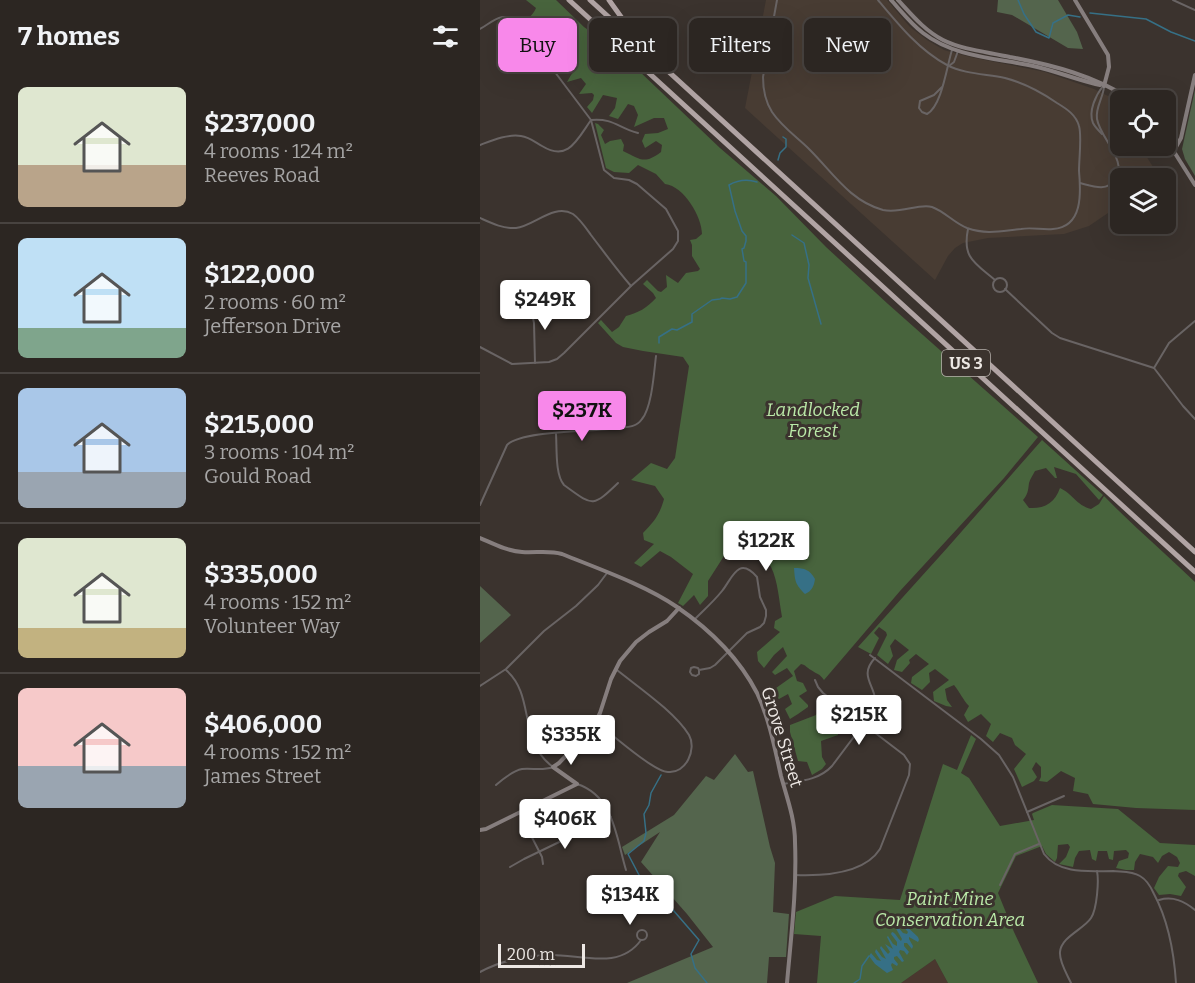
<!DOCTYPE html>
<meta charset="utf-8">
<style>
body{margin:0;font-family:Bitter,serif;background:#342e2a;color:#f1f3f6;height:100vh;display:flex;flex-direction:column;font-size:22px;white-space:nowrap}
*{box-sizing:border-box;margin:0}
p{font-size:20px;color:#a6a5a5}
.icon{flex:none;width:33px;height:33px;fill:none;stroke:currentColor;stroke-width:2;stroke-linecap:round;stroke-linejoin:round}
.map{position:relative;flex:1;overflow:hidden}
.details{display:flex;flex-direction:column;background:#2c2622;width:480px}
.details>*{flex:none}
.hud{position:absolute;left:18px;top:18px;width:570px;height:54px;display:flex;gap:12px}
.buttons{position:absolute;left:630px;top:90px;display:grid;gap:12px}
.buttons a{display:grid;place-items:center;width:66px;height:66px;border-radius:9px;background:#2c2622;box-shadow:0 6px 24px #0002,0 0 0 2px #484340;font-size:30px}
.scale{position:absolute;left:18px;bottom:15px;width:87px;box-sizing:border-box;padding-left:6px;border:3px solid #ede8e4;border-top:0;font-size:16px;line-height:21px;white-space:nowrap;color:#ede8e4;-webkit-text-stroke:4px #3b332e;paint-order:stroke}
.price{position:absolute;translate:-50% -51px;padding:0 14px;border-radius:6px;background:#fff;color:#222;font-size:20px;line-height:39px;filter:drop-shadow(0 2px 3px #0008)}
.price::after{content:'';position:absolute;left:50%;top:36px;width:18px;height:14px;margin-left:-9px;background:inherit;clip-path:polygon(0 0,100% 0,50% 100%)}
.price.selected{background:#f888ea;color:#111}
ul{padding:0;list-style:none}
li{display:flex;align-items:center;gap:18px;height:150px;padding:0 18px}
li+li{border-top:2px solid #484340}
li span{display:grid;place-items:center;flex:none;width:168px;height:120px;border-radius:9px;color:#555}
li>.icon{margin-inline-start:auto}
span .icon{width:72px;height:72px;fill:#fffc;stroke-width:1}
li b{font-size:26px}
h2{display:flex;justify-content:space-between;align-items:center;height:72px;padding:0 18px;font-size:26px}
.pill{padding:0 21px;border-radius:9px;background:#2c2622;box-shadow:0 6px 24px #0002,0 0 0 2px #484340;font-size:21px;line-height:54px}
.pill.selected{background:#f888ea;color:#111}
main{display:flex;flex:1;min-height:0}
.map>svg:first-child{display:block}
</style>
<main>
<section class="details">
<h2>7 homes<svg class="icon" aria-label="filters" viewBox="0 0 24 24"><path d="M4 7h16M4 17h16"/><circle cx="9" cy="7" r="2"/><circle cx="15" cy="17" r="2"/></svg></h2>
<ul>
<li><span style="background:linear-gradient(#dfe7d0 65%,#b9a48a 0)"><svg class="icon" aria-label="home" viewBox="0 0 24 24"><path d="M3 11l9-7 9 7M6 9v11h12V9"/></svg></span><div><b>$237,000</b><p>4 rooms · 124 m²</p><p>Reeves Road</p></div></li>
<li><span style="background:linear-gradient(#bfe0f5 75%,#7fa58c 0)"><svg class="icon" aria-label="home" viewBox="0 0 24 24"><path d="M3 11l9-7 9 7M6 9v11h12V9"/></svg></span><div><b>$122,000</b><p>2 rooms · 60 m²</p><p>Jefferson Drive</p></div></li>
<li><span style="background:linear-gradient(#a9c7e8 70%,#9aa5b1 0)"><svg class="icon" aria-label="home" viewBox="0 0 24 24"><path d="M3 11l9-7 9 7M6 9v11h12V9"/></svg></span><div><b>$215,000</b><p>3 rooms · 104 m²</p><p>Gould Road</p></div></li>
<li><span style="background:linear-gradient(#dfe7d0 75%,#c2b280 0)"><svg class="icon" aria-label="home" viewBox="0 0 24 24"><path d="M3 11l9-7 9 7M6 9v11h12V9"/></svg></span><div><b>$335,000</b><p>4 rooms · 152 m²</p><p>Volunteer Way</p></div></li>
<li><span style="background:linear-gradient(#f6c9c9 65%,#9aa5b1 0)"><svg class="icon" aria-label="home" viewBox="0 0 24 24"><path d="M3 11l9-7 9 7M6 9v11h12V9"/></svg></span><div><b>$406,000</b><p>4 rooms · 152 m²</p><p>James Street</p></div></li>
</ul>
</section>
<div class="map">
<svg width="715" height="983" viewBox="0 0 715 983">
<rect width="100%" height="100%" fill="#3b332e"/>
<!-- built -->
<path fill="#483c33" d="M286,0H407L430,27L447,40L464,50L490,57L565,72L614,89L640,102V146H666L663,151L680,178H640V202L631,211L609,226L584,234L508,238L483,243L475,248L468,256L455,280L265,108Z"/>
<!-- education -->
<path fill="#4a382f" d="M455,959L468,983H421Z"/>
<!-- green -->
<g fill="#54654d">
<path d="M518,0H578L597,32L603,49L588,48L532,15L517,12Z"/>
<path d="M715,90V176L705,159L702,149Z"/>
<path d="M0,586L31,615L0,643Z"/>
<path d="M255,754L268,772L273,771L290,847L295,863L293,912L309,914L306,957H289L287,983H147L233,947L207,914L161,862L180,832L145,855L142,847L194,815L226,776L234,780Z"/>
</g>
<!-- forest -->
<g fill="#48643d">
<path d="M46,0H76L104,27L137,50L240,148L296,196L346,247L408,304L558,437L524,478L420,591L344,680C339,673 338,675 331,670C327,668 326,665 321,664L314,671L317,681L323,683L327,691L319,696L328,705V707L318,714L310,719L305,709L312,704L308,694L299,699L294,695L296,688L313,676L307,668L295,675L292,672L307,656L303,647L294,655L284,668L278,661L277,652L300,632L294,628L295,621L302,617C299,601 298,581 291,567C282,551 259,552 244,556L228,581V596L220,605L214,595L203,606L198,603L213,574L191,557L180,551L161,567L154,563L174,544L164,540L163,533C174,522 180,514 184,499L175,486L151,480L171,463L187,469L195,458L209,366L203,357L163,351L143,347L136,343L118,323L121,320L132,332L139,327L146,316C158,313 167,308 176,298L173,293L163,284L167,280L178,291L181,292L187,287L186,275L198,283L206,273L218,271L220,269L212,256V245L210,240L216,239L222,234C222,217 204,186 185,184L176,174L158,165L149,173L134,172L126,168L115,123L118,124L124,130L121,135L125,144L130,141L141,139L144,145L143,151C160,159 164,165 181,152L182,145L176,141L165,148L162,141L165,134L178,133L188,129L184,118H174L154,127L158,115L154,106L148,104L138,119L129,116L135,108L137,98L123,95L112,113L107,107L113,100L114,95L112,93L99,94L106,84L101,78L87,82L91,75L96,69L89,61L82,59L84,55L69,26L61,17L44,27C45,19 53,16 56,8Z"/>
<path d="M562,440L623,495L619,500L596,474L574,467L577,478H575L566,468L555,471C553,475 550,479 549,483C548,491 548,494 543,500L549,508C564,509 575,503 580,488C593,494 596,505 611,509L619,504L624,496C653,526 685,553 715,582V810L656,808L613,804L608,794L593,791L595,778L581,771L567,782L559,781L561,777V767L556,762L552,769L557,777L554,781L542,787L534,769L546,754L535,745L532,738L520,733L513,742L506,736L511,724L501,714L488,722L484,715L489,706C483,700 480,692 474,685L465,689L467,700L472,707L466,706L454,701L453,692L469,680L455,669L449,673L450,682L442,690L431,683L432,677L449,664L436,654L429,660L430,663L422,672L414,670L417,660L429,650L415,639L410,646L413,656L408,664L397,655L407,635L406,632L399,627L394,633L399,638L391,654L378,647L468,547Z"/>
<path d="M347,704L351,709L341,721V727H358V735L341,741L342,757L346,764L342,769L332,775L327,762L318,761L310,732V725L336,715L342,705Z"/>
<path d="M491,735L496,739L481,773L489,778L520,826L554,820L552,814L553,813L572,805L638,809L680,843L715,845V876L706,871L699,873L698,876L706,887L701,896L690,894L679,895L674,888L679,877L688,866L698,867L700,863L697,857L689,852L682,856L678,863L673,857L660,854L655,862L654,870H646L636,868L639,861L648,858L649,853L646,850L634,851L633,860L629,859L627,851H618L616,861L612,859L610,850L599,851L595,858L593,867L579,864L586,857L590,847L588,844L578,845L577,858L575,862L566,854L562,846L536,856L518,893L534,932L558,983H468L455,959L421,983H337L341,936L314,934L316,912L355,896L420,900L463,764L477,770Z"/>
</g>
<!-- water -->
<g fill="#367086">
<path d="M314,568C325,568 330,570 335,579C334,586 332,591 325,594C315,584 315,581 314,568Z"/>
<path d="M423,923L438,937L439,940L438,942L429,937V939L433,946L432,949L427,943H424V946L429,952L427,955L424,951L420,950L419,952L424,961L422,962L417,956L414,957V959L418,964L417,966L412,963L411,965L413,970L407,973L395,964L389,956L391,953L397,960L401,961L395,952L396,949L402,957L406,959L400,948L401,946L408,954L410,952L405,944L413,949L407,937L408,936L413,944L417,946V942L411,934L412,932C416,933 417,938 421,941L422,939L415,927H418L423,933L427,934L428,932L421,924Z"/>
</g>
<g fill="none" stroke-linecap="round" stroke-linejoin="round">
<!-- stream -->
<g stroke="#367086" stroke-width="1.5">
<path d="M538,0L544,14L556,32L569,38L573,23L588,15L600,17"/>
<path d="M610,13L666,19L691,32L715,41"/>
<path d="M298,160L300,153L306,147V139L303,137"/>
<path d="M312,235L324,243L329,265L328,278L341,324"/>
<path d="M179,343V337L192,329L197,330L212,322V314L232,300L240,299L242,298L250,299L257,297L266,283V262L264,261L262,249L264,248L266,241V236L262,231L255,211L249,185C258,180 267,179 277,182"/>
<path d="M181,775L171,793L169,805L164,814L166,833L164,841L148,854L159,875L170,890L187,903L219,940L211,954L215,968L227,983"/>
<path d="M374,983L380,979L382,966L389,956"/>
</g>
<!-- street -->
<g stroke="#696464" stroke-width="2">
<path d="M297,0L283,77C283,90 285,101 292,112C302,127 318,138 330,150C353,173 370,201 403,210C421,214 439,203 452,207C464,211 474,223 487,228C507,235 521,231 541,229C551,227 562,230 573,229C603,227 601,193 599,171C599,158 602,136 599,126C596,115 587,109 577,103C561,92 544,83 525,78C506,74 484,74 467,65C439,50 418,24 398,0"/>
<path d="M693,0L715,10"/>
<path d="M0,29C14,21 22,10 38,23L111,120L124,170L134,178L149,180L157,184L186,209L198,231V241L193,249L151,286L84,353L77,359L69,362L32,364L0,347"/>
<path d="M469,66L474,62L478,51"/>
<path d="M462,87L454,95L440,101L439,108L442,112L447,114C462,106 467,65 472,50"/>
<path d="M622,134C619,131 615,127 613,123C608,111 616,95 623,86"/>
<path d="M0,145C13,140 27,134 41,136C49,137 55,142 62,146C88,162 97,140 111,120C134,118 138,128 158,133"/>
<path d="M600,183C612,186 627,192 635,180C649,162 620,138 617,119C615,108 623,98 624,87"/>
<path d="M0,218C11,223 23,229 36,228C54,226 74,203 93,214C100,219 106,228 111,235C124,252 137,270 151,286"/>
<path d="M488,229C482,258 495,263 515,280"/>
<circle cx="520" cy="285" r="7"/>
<path d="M525,289L572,333L580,338L674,368"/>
<path d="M51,309L54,304L53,300L50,297L45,298L43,300V305L51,309L54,323L55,363"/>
<path d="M674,368L703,406L715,419"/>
<path d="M674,368L689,343L715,321"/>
<path d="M76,434C77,448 75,475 84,485C113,506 112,508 138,483"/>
<path d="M0,505L27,445C42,430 113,432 137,428C146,427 156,428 162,419C172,407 174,372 176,356"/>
<path d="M215,619C224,610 234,601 242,591C252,579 258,555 277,577L280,597L286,610V616L284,623L280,627L267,633L235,665L230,668L219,670V674L216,676L212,675L210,672L211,668L214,667L218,668L219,670"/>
<path d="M390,655L501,739L519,755L533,777L564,854C580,875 610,871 633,871C642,872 652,871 660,876C667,880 671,887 674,894C689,922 694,952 696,983"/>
<path d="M26,670C56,696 37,740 73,767"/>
<path d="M0,686L26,669L64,631L96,606L118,585L127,573"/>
<path d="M116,722C129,732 174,772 188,772C206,774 217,749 209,735C195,712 158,687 137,670"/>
<path d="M97,784C134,796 136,837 146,870"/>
<path d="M303,784C321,781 339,780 352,766L391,714C406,690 374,680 395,658"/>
<path d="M16,785C23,779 32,771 42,769C53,768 63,771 73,767"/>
<path d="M39,812L62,857L63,864"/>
<path d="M547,812L584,796"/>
<path d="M30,867L44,859L131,817"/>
<path d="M315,875C341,876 384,874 400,849L429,775L430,764L424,755L343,693L338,687L335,680"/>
<path d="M520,885L535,854L559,844"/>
<path d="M679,900C693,896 704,901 715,910"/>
<circle cx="162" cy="935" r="5"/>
<path d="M0,972C22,960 44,956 68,955C100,954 139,971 161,940"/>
<path d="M591,983C587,974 579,962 580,952C581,937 604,929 611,918C617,909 619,881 617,871"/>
</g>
<!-- secondary -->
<g stroke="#867e7e" stroke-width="4">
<path d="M411,0C421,11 431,24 443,33C474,57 516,58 553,66C576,71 597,80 620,85"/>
<path d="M418,0C432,15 444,30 463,40C483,50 508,52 530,57C573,65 615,76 652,100"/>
<path d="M595,0L628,55L629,67L624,86"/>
<path d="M686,139L715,185"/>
<path d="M692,149L696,147L701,138L715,75"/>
<path d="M0,538C14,544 27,551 42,552C56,553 69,550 82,554C119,569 165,585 197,607C229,629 259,658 277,693C289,718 295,749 301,776C307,798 315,819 315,842C317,889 311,937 307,983"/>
<path d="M0,830L6,829L97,784L73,767L79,763L112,729L120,713L131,679L140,661L156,642L169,632L187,621L199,608"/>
</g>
<!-- highway -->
<g stroke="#b1a4a4" stroke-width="5">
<path d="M89,0L715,572"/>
<path d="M110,0L715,552"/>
<path d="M129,0L144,21L173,53"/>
</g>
</g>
<g text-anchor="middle" stroke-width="6" stroke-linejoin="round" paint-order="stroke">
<!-- shield labels -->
<rect fill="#3b332e" stroke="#b8b2ad" stroke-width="1.5" x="462" y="350" width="48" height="26" rx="4.5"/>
<g font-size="16" font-weight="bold" fill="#ede8e4">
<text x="486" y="369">US 3</text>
</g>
<!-- park labels -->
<g font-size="18" font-style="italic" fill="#bae9a8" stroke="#3b332e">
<text x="333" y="416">Landlocked<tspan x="333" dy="21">Forest</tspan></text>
<text x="470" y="905">Paint Mine<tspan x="470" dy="21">Conservation Area</tspan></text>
</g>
<!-- street labels -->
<g font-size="18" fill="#ede8e4" stroke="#3b332e">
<text transform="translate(302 737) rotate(73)" y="6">Grove Street</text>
</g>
</g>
</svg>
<div class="buttons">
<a><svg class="icon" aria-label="locate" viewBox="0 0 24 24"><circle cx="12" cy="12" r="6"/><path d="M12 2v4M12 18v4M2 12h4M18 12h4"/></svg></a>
<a><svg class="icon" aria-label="layers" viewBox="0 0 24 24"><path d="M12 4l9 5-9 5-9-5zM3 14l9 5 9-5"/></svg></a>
</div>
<div class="scale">200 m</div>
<b class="price" style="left:65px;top:331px">$249K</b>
<b class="price selected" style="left:102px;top:442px">$237K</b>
<b class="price" style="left:286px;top:572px">$122K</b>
<b class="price" style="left:379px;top:746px">$215K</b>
<b class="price" style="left:91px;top:766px">$335K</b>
<b class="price" style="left:85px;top:850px">$406K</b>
<b class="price" style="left:150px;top:926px">$134K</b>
<div class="hud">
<a class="pill selected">Buy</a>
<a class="pill">Rent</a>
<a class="pill">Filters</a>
<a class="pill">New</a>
</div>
</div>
</main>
